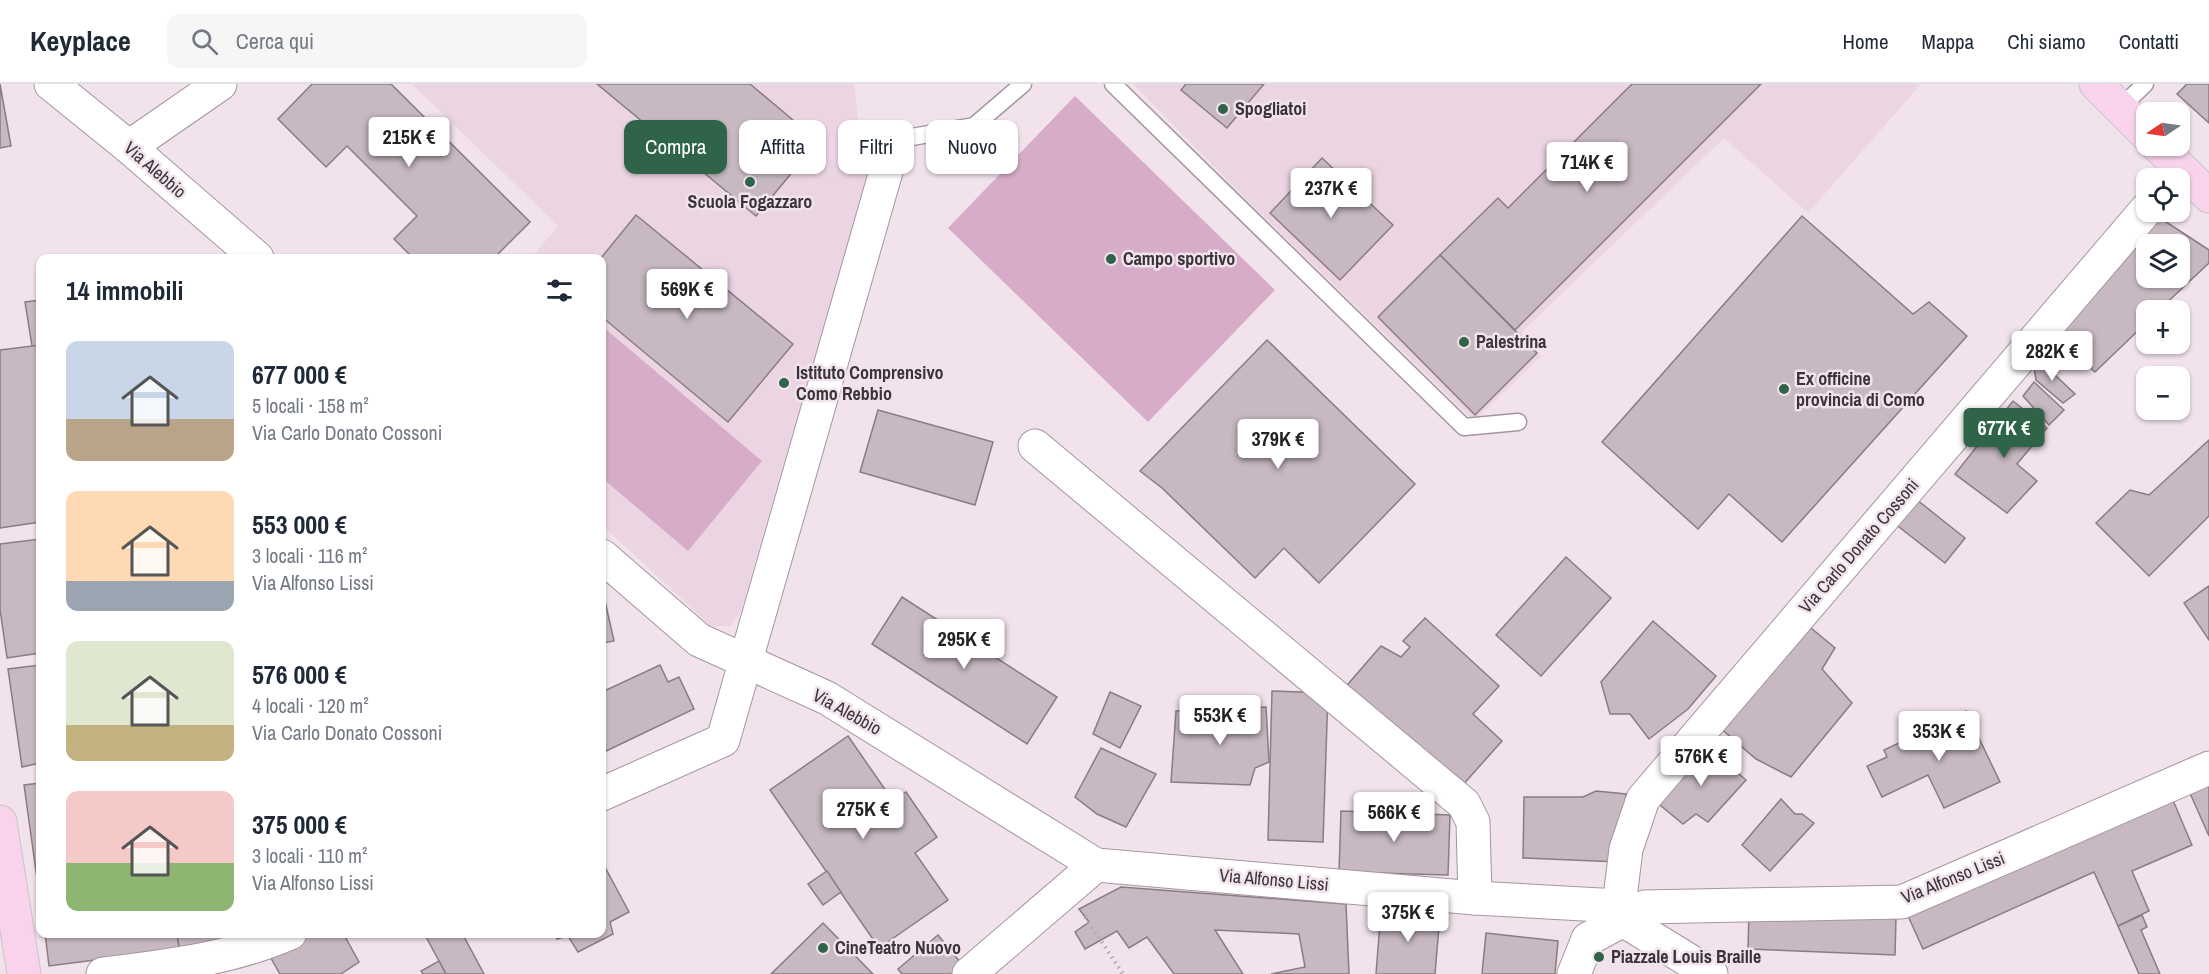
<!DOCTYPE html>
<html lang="it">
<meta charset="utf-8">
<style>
body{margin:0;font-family:"Archivo Narrow",sans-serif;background:#f6f6f7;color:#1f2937;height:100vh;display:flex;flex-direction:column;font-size:22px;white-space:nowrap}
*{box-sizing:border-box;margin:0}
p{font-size:20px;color:#747a83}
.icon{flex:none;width:33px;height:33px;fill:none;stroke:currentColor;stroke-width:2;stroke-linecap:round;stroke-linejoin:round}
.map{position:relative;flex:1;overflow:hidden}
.side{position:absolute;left:36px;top:170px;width:570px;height:684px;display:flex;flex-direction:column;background:#fff;border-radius:12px;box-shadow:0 2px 4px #0004}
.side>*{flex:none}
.guide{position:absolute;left:624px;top:36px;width:570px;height:54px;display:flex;gap:12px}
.needle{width:39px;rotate:257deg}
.tools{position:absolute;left:2136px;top:18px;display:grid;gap:12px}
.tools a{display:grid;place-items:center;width:54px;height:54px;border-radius:12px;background:#fff;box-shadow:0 2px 4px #0004;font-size:30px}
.price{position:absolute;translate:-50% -51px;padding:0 14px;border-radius:6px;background:#fff;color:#222;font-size:20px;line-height:39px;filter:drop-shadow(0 2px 3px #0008)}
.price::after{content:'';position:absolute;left:50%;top:36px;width:18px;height:14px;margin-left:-9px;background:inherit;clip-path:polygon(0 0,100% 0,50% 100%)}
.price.active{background:#306449;color:#fff}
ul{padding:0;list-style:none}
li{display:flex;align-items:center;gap:18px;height:150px;padding:0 30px}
li span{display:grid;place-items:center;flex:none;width:168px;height:120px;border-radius:12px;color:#555}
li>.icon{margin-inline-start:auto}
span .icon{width:72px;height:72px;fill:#fffc;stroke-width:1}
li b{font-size:26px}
h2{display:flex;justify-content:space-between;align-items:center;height:72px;padding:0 30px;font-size:26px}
.pill{padding:0 21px;border-radius:12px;background:#fff;box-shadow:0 2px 4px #0004;font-size:21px;line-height:54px}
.pill.active{background:#306449;color:#fff}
header{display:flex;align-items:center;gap:36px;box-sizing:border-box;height:84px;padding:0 30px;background:#fff;border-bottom:2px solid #e0e1e3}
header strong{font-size:28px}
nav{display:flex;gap:33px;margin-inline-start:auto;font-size:21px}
.search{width:420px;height:54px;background:#f6f6f7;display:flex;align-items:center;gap:15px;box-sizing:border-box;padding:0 21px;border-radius:12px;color:#747a83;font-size:22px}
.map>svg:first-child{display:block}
</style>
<header>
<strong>Keyplace</strong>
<div class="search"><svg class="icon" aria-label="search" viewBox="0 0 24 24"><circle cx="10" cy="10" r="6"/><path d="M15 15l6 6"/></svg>Cerca qui</div>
<nav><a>Home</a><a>Mappa</a><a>Chi siamo</a><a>Contatti</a></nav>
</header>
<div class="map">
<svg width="2209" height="890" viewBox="0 0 2209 890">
<rect width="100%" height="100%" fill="#f1e2ec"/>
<!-- built -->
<g fill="#ecd5e3">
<path d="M412,0H597L756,132L818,57L750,0H854L866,96L741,527L730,542H711L602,441V394L688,466L762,377L602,242V233L728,338L792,260L636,131L601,174H531L558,142Z"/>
<path d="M1133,0H1921L1808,129L1724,54L1522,248L1541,272L1474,337L1251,120Z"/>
</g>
<!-- green -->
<g fill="#d6acc8">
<path d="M1075,12L1275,206L1148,338L948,144Z"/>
<path d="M602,242L762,377L688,467L602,394Z"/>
</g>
<!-- building -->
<g fill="#c7b8c2" stroke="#8a7c84" stroke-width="1.5" fill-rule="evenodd">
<path d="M0,0L11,62L0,64Z"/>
<path d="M312,0H391L530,138L494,174H413L394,155L417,132L347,62L326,83L278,35Z"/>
<path d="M597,0H750L818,57L756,132Z"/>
<path d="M1186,0H1264L1227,44L1181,6Z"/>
<path d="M1632,0H1761L1515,246L1440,171L1498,114L1508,124Z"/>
<path d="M2187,0H2209V39L2177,10Z"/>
<path d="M1322,74L1393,141L1340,196L1270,129Z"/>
<path d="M636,131L793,260L728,338L602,233L601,174Z"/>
<path d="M1802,132L1913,230L1929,218L1967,252L1782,458L1729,410L1698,445L1602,358Z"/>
<path d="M2157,132L2209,166V179L2159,226H2146V239L2095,288L2054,252ZM2146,160H2180V194H2146Z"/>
<path d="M1440,171L1537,269L1475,331L1378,233Z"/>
<path d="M40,216V261L32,262L25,218Z"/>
<path d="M1267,256L1415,400L1319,499L1284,464L1255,494L1162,404L1140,387Z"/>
<path d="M40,261V438L0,444V266Z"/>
<path d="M2037,274L2075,310L2063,319L2036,296L2033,277Z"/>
<path d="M2034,298L2064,326L2049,341L2023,312Z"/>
<path d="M2013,317L2047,344L2017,380L2037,397L2007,429L1955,390Z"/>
<path d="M878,326L993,358L975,421L860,388Z"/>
<path d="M2209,356V432L2149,492L2096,439L2130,406L2149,411Z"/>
<path d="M1912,412L1965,454L1945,479L1894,439Z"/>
<path d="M40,455V569L7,574L0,525V460Z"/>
<path d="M1566,473L1611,514L1541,592L1496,551Z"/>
<path d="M2209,502V556L2184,519Z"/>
<path d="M603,508L614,557L602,559V508Z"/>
<path d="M902,513L1057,613L1027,660L872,560Z"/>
<path d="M1425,534L1499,602L1473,630L1502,657L1461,703L1342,607L1381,562L1401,573L1410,563L1403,557Z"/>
<path d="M1653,537L1716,592L1688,625L1649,655L1630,630H1610L1601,598Z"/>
<path d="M1805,539L1835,564L1822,585L1852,619L1791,693L1756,675L1719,643Z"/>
<path d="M40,581V679L22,683L8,585Z"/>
<path d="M660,581L668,598L679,593L694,625L602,669V608Z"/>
<path d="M1272,607L1328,609L1323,758L1268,756Z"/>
<path d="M1110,608L1141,622L1120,664L1093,650Z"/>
<path d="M1266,623L1269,678L1255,684L1250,701L1171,698L1176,627Z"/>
<path d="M1966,627L2000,698L1944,724L1928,691L1882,713L1867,682L1887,673L1884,666Z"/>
<path d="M848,652L893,717L906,708L937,753L915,769L948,816L879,864L770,706Z"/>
<path d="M1704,660L1746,696L1708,738L1696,730L1683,740L1655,717Z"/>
<path d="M1101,664L1156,690L1126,743L1097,730L1075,713Z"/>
<path d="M40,699V816L24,701Z"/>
<path d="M2209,699V752L2189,707Z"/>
<path d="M1596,707L1626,710L1619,778L1523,774L1524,713H1583Z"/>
<path d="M2172,714L2192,761L2132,787L2149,827L2118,842L2094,788L1923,865L1908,832Z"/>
<path d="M1781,715L1795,730H1802L1814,739L1770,787L1742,761Z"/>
<path d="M1341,727L1450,731L1448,791L1339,788Z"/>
<path d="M606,785L629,828L610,838L613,850L578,868L568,852L557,855L555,849H602V787Z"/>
<path d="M827,787L841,808L823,821L808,800Z"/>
<path d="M1121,803L1346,820L1349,890H1271L1305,883L1299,850L1215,846L1243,890H1174L1147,853L1129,864L1117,847L1085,865L1075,848L1089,838L1079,825Z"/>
<path d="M1381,826L1440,831L1435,890H1376Z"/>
<path d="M1749,827L1896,833L1895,871L1748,865Z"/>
<path d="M2142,831L2147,843L2141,846L2160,890H2139L2118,842Z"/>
<path d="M823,839L873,890H771Z"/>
<path d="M45,849H177L180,870L103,875L49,882Z"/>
<path d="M177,849H250L180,870Z"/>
<path d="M315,849H343L359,878L341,890H280L268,869Z"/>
<path d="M424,849L456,851L462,849L484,890H446Z"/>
<path d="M1486,849L1558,857L1555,890H1482Z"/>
<path d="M938,851L965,884L958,890H902L898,885Z"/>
<path d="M439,877L446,890H423L421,887Z"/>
</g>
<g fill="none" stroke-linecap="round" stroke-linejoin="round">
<defs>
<g id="service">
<path d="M1113,0L1464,343L1518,338"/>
<path d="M2120,24L2145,0"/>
<path d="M895,56L974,42L1023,0"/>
</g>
<g id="minor">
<path d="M51,0L129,63L257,174"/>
<path d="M129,63L220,0"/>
<path d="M1035,362L1464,720L1473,738L1475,814"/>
<path d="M602,472L699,556L827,614L1096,781"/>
<path d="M602,710L723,656L895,56"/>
<path d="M1644,823L1902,818L2209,684"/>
<path d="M103,890C167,882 231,875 290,849"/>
<path d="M969,890L1096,781L1475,814L1619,822L1626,765L1643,715L2146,126"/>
<path d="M1574,890L1588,855L1623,836L1711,890"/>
</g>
<g id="primary">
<path d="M2096,0L2146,50"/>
<path d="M2158,62L2209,112"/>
<path d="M0,738L24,890"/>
</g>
</defs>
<!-- service casing -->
<use href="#service" stroke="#a4969f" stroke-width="19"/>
<!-- minor casing -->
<use href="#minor" stroke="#a4969f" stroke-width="35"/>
<!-- primary casing -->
<use href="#primary" stroke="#c8c6c7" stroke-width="35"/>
<!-- path -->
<path stroke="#b5a9b1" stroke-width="4" stroke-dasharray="1.5 4.5" stroke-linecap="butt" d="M1085,833L1123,890"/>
<!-- service -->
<use href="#service" stroke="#fff" stroke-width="16"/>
<!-- minor -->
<use href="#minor" stroke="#fff" stroke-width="33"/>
<!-- primary -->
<use href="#primary" stroke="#f9d3ec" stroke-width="33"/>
</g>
<!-- markers -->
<g fill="#306449" stroke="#f1e2ec" stroke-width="2">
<circle cx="1223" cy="25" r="6"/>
<circle cx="750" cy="98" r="6"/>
<circle cx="1111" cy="175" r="6"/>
<circle cx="1464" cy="258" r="6"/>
<circle cx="784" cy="299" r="6"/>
<circle cx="1784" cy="305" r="6"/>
<circle cx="823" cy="864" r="6"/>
<circle cx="1599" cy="873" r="6"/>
</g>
<g text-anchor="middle" stroke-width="5" stroke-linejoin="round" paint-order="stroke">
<!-- poi labels -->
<g font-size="18" font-weight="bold" fill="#3a3438" stroke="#f1e2ec" text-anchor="start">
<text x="1235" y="31">Spogliatoi</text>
<text x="750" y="124" text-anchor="middle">Scuola Fogazzaro</text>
<text x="1123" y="181">Campo sportivo</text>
<text x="1476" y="264">Palestrina</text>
<text x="796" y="295">Istituto Comprensivo<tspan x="796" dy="21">Como Rebbio</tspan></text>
<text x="1796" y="301">Ex officine<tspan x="1796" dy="21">provincia di Como</tspan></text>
<text x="835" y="870">CineTeatro Nuovo</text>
<text x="1611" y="879">Piazzale Louis Braille</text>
</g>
<!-- street labels -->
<g font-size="18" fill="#3a3438" stroke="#f1e2ec">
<text transform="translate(155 86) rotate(41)" y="6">Via Alebbio</text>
<text transform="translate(1859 462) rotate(-49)" y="6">Via Carlo Donato Cossoni</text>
<text transform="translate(847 628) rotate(29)" y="6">Via Alebbio</text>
<text transform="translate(1953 794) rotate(-22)" y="6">Via Alfonso Lissi</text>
<text transform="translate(1274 796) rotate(5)" y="6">Via Alfonso Lissi</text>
</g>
</g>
</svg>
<div class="tools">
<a><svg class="needle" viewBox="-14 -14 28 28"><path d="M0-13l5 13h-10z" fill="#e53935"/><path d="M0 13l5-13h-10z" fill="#747a83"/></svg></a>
<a><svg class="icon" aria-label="locate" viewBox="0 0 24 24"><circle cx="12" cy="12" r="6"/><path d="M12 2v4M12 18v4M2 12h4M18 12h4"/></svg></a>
<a><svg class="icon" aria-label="layers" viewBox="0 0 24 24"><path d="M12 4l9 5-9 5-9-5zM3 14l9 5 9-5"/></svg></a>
<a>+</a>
<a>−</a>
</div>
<b class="price" style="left:409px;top:84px">215K €</b>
<b class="price" style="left:1587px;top:109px">714K €</b>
<b class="price" style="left:1331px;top:135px">237K €</b>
<b class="price" style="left:687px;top:236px">569K €</b>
<b class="price" style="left:2052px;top:298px">282K €</b>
<b class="price active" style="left:2004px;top:375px">677K €</b>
<b class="price" style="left:1278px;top:386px">379K €</b>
<b class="price" style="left:964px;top:586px">295K €</b>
<b class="price" style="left:1220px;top:662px">553K €</b>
<b class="price" style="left:1939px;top:678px">353K €</b>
<b class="price" style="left:1701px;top:703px">576K €</b>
<b class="price" style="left:863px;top:756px">275K €</b>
<b class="price" style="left:1394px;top:759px">566K €</b>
<b class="price" style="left:1408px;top:859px">375K €</b>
<div class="guide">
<a class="pill active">Compra</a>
<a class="pill">Affitta</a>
<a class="pill">Filtri</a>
<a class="pill">Nuovo</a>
</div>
<section class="side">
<h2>14 immobili<svg class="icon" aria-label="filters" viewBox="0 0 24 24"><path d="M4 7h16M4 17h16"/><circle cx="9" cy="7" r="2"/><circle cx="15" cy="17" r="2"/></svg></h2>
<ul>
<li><span style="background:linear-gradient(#c9d6e8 65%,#b9a48a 0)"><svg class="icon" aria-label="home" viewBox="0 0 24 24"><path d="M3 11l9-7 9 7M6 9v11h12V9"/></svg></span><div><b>677 000 €</b><p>5 locali · 158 m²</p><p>Via Carlo Donato Cossoni</p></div></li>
<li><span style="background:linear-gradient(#ffd9b3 75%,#9aa5b1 0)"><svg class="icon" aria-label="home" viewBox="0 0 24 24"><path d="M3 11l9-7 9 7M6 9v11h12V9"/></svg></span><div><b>553 000 €</b><p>3 locali · 116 m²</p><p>Via Alfonso Lissi</p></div></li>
<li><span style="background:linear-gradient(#dfe7d0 70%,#c2b280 0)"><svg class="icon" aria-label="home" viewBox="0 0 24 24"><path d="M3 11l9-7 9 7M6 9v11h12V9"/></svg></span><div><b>576 000 €</b><p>4 locali · 120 m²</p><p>Via Carlo Donato Cossoni</p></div></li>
<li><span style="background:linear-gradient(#f6c9c9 60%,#8fb573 0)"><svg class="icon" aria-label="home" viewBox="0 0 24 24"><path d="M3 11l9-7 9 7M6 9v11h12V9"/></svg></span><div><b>375 000 €</b><p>3 locali · 110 m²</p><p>Via Alfonso Lissi</p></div></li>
</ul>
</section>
</div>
